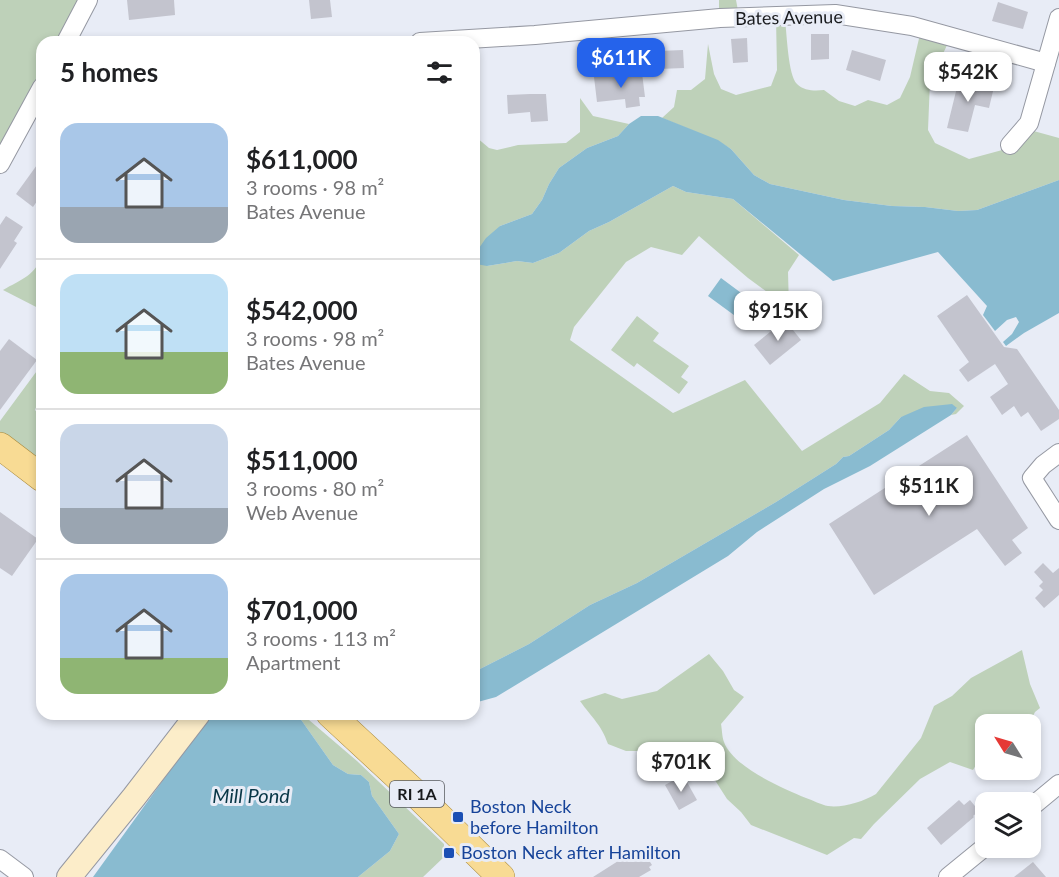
<!DOCTYPE html>
<meta charset="utf-8">
<style>
body{margin:0;font-family:Lato,sans-serif;background:#f6f6f6;color:#202124;height:100vh;display:flex;flex-direction:column;font-size:22px;white-space:nowrap}
*{box-sizing:border-box;margin:0}
p{font-size:20px;color:#757577}
.icon{flex:none;width:33px;height:33px;fill:none;stroke:currentColor;stroke-width:2;stroke-linecap:round;stroke-linejoin:round}
.map{position:relative;flex:1;overflow:hidden}
.panel{position:absolute;left:36px;top:36px;width:444px;height:684px;display:flex;flex-direction:column;background:#fff;border-radius:18px;box-shadow:0 3px 9px #0003}
.panel>*{flex:none}
.needle{width:39px;rotate:307deg}
.buttons{position:absolute;left:975px;top:714px;display:grid;gap:12px}
.buttons a{display:grid;place-items:center;width:66px;height:66px;border-radius:12px;background:#fff;box-shadow:0 3px 9px #0003;font-size:30px}
.price{position:absolute;translate:-50% -51px;padding:0 14px;border-radius:12px;background:#fff;color:#222;font-size:20px;line-height:39px;filter:drop-shadow(0 2px 3px #0008)}
.price::after{content:'';position:absolute;left:50%;top:36px;width:18px;height:14px;margin-left:-9px;background:inherit;clip-path:polygon(0 0,100% 0,50% 100%)}
.price.selected{background:#2563eb;color:#fff}
ul{padding:0;list-style:none}
li{display:flex;align-items:center;gap:18px;height:150px;padding:0 24px}
li+li{border-top:2px solid #e0e0e0}
li span{display:grid;place-items:center;flex:none;width:168px;height:120px;border-radius:18px;color:#555}
li>.icon{margin-inline-start:auto}
span .icon{width:72px;height:72px;fill:#fffc;stroke-width:1}
li b{font-size:26px}
h2{display:flex;justify-content:space-between;align-items:center;height:72px;padding:0 24px;font-size:26px}
.map>svg:first-child{display:block}
</style>
<div class="map">
<svg width="1059" height="877" viewBox="0 0 1059 877">
<rect width="100%" height="100%" fill="#e8ecf6"/>
<!-- green -->
<g fill="#bed1b9">
<path d="M0,0H86L64,42H42V85L0,161Z"/>
<path d="M719,0H736L739,16L719,17Z"/>
<path d="M776,18L785,20C787,34 788,75 797,84C804,91 815,91 824,90L839,101L855,106L868,100L887,105L900,98L910,77L921,30L949,41L930,81L928,130L935,143L969,159L1021,145L1030,130L1059,138V180L977,210L958,211L925,207L892,206L844,200L770,184L754,175L731,149L718,141L662,118L674,107L677,90H691L705,79L708,44L714,74L721,89L736,95L771,86L777,70Z"/>
<path d="M580,98L593,116L629,124L618,136L587,148L559,168L549,184L542,200L532,214L500,226L487,266L517,261L533,263L559,253L589,231L609,222L673,186L686,192L733,199L799,255L788,272L789,308L748,278L699,236L682,255L651,247L626,262L574,327L570,340L673,413L745,380L802,451L880,403L904,374L930,391L949,393L964,406L956,414L951,415L957,408L901,417L889,430L849,456L843,457L836,464L776,502L637,583L590,605L529,644L474,672V141L476,137L489,148L497,150L518,145L566,143L580,132Z"/>
<path d="M42,249V310L3,290C22,279 40,274 42,249Z"/>
<path d="M637,316L659,333L653,341L689,366L681,377L688,382L679,394L637,363L634,367L611,350Z"/>
<path d="M42,364V392L35,410L42,419V450L29,468L0,447V421Z"/>
<path d="M1022,650L1030,684L1040,708L1035,712L1029,724H986L985,750L973,770L950,762L920,779L874,824L861,839L854,838L827,855L751,825L741,812L727,799L704,763L688,755L677,758L666,751H626L608,744C601,724 592,718 580,701L605,693L622,699L657,691L709,654L723,671L734,690L744,697L721,724C722,729 722,737 724,742C733,767 782,788 806,798C813,800 821,805 828,806C842,808 863,802 876,794L921,738L934,706L952,696L971,678Z"/>
<path d="M297,714H302L357,761L444,844V857L423,877H358L390,851L399,834L372,796L369,782L361,775L348,774L333,765Z"/>
</g>
<!-- water -->
<g fill="#89bbd0">
<path d="M641,116H658L718,140L731,149L754,175L770,184L844,200L892,206L925,207L958,211L977,210L1059,180V313L1024,333L1006,346L1003,342L1012,334L1019,322L1016,317L1007,320L995,331L983,315L987,306L938,252L833,281L733,199L686,192L673,186L609,222L589,231L559,253L533,263L517,261L487,266L476,264L477,251L486,238L500,226L532,214L542,200L549,184L559,168L587,148L618,136L629,124Z"/>
<path d="M721,278L756,304L741,324L737,321L738,318L708,296Z"/>
<path d="M952,404L957,408L951,415L870,466L824,489L757,532L728,556L496,697L474,703V672L529,644L590,605L637,583L776,502L836,464L843,457L849,456L889,430L901,417L924,407Z"/>
<path d="M214,714H297L333,765L348,774L361,775L369,782L372,796L399,834L390,851L358,877H93L205,722Z"/>
</g>
<!-- building -->
<g fill="#c3c4ce">
<path d="M127,0H174L175,15L129,20Z"/>
<path d="M309,0H330L332,17L311,19Z"/>
<path d="M998,2L1028,12L1023,29L992,21Z"/>
<path d="M811,34H829V59L811,60Z"/>
<path d="M747,38L748,62L733,63L731,39Z"/>
<path d="M683,50L684,68L659,69V51Z"/>
<path d="M852,50L886,60L880,81L846,70Z"/>
<path d="M642,73L645,97H639L640,106L626,108L625,99L597,102L594,77Z"/>
<path d="M959,79L994,87L989,108L975,105L968,132L947,128Z"/>
<path d="M530,94H546L548,121L531,122L530,112L508,114L507,95Z"/>
<path d="M42,158V194L33,207L16,194Z"/>
<path d="M6,216L23,227L14,241L17,243L0,269V225Z"/>
<path d="M967,295L1004,347L1017,349L1059,410V419L1041,431L1028,412L1021,417L1014,406L1002,415L990,397L1008,384L995,364L968,382L959,370L969,362L937,316Z"/>
<path d="M785,320L801,340L770,365L754,345Z"/>
<path d="M9,339L37,360L0,410V351Z"/>
<path d="M967,435L1028,528L1012,540L1022,553L1005,566L977,529L874,595L829,524Z"/>
<path d="M0,512L38,539L12,576L0,568Z"/>
<path d="M1043,563L1053,573L1059,568V595L1044,608L1035,598L1043,590L1039,586L1043,582L1034,572Z"/>
<path d="M683,775L697,800L679,810L665,785Z"/>
<path d="M959,800L964,805L970,800L979,811L973,816L974,817L941,845L927,828Z"/>
<path d="M645,854L652,865L649,867L651,870L639,877H593L626,856L632,862Z"/>
<path d="M1033,862L1046,877H1014Z"/>
</g>
<g fill="none" stroke-linecap="round" stroke-linejoin="round">
<defs>
<g id="street">
<path d="M66,42L88,0"/>
<path d="M420,42L535,35L720,18L835,14L912,26L1046,63"/>
<path d="M1010,145L1029,123L1059,18"/>
<path d="M0,164L42,87"/>
<path d="M1059,453L1043,465L1032,478L1059,520"/>
<path d="M1030,808L1059,784"/>
<path d="M0,859L24,877"/>
<path d="M948,877L986,846"/>
</g>
<path id="secondary" d="M69,877L134,797L198,714"/>
<g id="primary">
<path d="M0,446L42,478"/>
<path d="M330,714L412,790L501,877"/>
</g>
</defs>
<!-- street casing -->
<use href="#street" stroke="#9598a2" stroke-width="20"/>
<!-- secondary casing -->
<use href="#secondary" stroke="#9598a2" stroke-width="26"/>
<!-- primary casing -->
<use href="#primary" stroke="#a7883c" stroke-width="28"/>
<!-- street -->
<use href="#street" stroke="#fff" stroke-width="18"/>
<!-- secondary -->
<use href="#secondary" stroke="#fcedc9" stroke-width="24"/>
<!-- primary -->
<use href="#primary" stroke="#f8db94" stroke-width="27"/>
</g>
<!-- markers -->
<g fill="#1a4fb4" stroke="#e8ecf6" stroke-width="2">
<rect x="452" y="811" width="12" height="12" rx="3"/>
<rect x="443" y="847" width="12" height="12" rx="3"/>
</g>
<g text-anchor="middle" stroke-width="6" stroke-linejoin="round" paint-order="stroke">
<!-- shield labels -->
<rect fill="#e8ecf6" stroke="#56595e" stroke-width="1.5" x="390" y="781" width="54" height="26" rx="4.5"/>
<g font-size="16" font-weight="bold" fill="#181a1d">
<text x="417" y="800">RI 1A</text>
</g>
<!-- street labels -->
<g font-size="18" fill="#181a1d" stroke="#e8ecf6">
<text transform="translate(789 18) rotate(-1)" y="6">Bates Avenue</text>
</g>
<!-- transit labels -->
<g font-size="18" fill="#164399" stroke="#e8ecf6" text-anchor="start">
<text x="470" y="813">Boston Neck<tspan x="470" dy="21">before Hamilton</tspan></text>
<text x="461" y="859">Boston Neck after Hamilton</text>
</g>
<!-- water labels -->
<g font-size="20" font-style="italic" fill="#083646" stroke="#e8ecf6">
<text x="251" y="803">Mill Pond</text>
</g>
</g>
</svg>
<div class="buttons">
<a><svg class="needle" viewBox="-14 -14 28 28"><path d="M0-13l5 13h-10z" fill="#e53935"/><path d="M0 13l5-13h-10z" fill="#757577"/></svg></a>
<a><svg class="icon" aria-label="layers" viewBox="0 0 24 24"><path d="M12 4l9 5-9 5-9-5zM3 14l9 5 9-5"/></svg></a>
</div>
<b class="price selected" style="left:621px;top:89px">$611K</b>
<b class="price" style="left:968px;top:103px">$542K</b>
<b class="price" style="left:778px;top:342px">$915K</b>
<b class="price" style="left:929px;top:517px">$511K</b>
<b class="price" style="left:681px;top:793px">$701K</b>
<section class="panel">
<h2>5 homes<svg class="icon" aria-label="filters" viewBox="0 0 24 24"><path d="M4 7h16M4 17h16"/><circle cx="9" cy="7" r="2"/><circle cx="15" cy="17" r="2"/></svg></h2>
<ul>
<li><span style="background:linear-gradient(#a9c7e8 70%,#9aa5b1 0)"><svg class="icon" aria-label="home" viewBox="0 0 24 24"><path d="M3 11l9-7 9 7M6 9v11h12V9"/></svg></span><div><b>$611,000</b><p>3 rooms · 98 m²</p><p>Bates Avenue</p></div></li>
<li><span style="background:linear-gradient(#bfe0f5 65%,#8fb573 0)"><svg class="icon" aria-label="home" viewBox="0 0 24 24"><path d="M3 11l9-7 9 7M6 9v11h12V9"/></svg></span><div><b>$542,000</b><p>3 rooms · 98 m²</p><p>Bates Avenue</p></div></li>
<li><span style="background:linear-gradient(#c9d6e8 70%,#9aa5b1 0)"><svg class="icon" aria-label="home" viewBox="0 0 24 24"><path d="M3 11l9-7 9 7M6 9v11h12V9"/></svg></span><div><b>$511,000</b><p>3 rooms · 80 m²</p><p>Web Avenue</p></div></li>
<li><span style="background:linear-gradient(#a9c7e8 70%,#8fb573 0)"><svg class="icon" aria-label="home" viewBox="0 0 24 24"><path d="M3 11l9-7 9 7M6 9v11h12V9"/></svg></span><div><b>$701,000</b><p>3 rooms · 113 m²</p><p>Apartment</p></div></li>
</ul>
</section>
</div>
